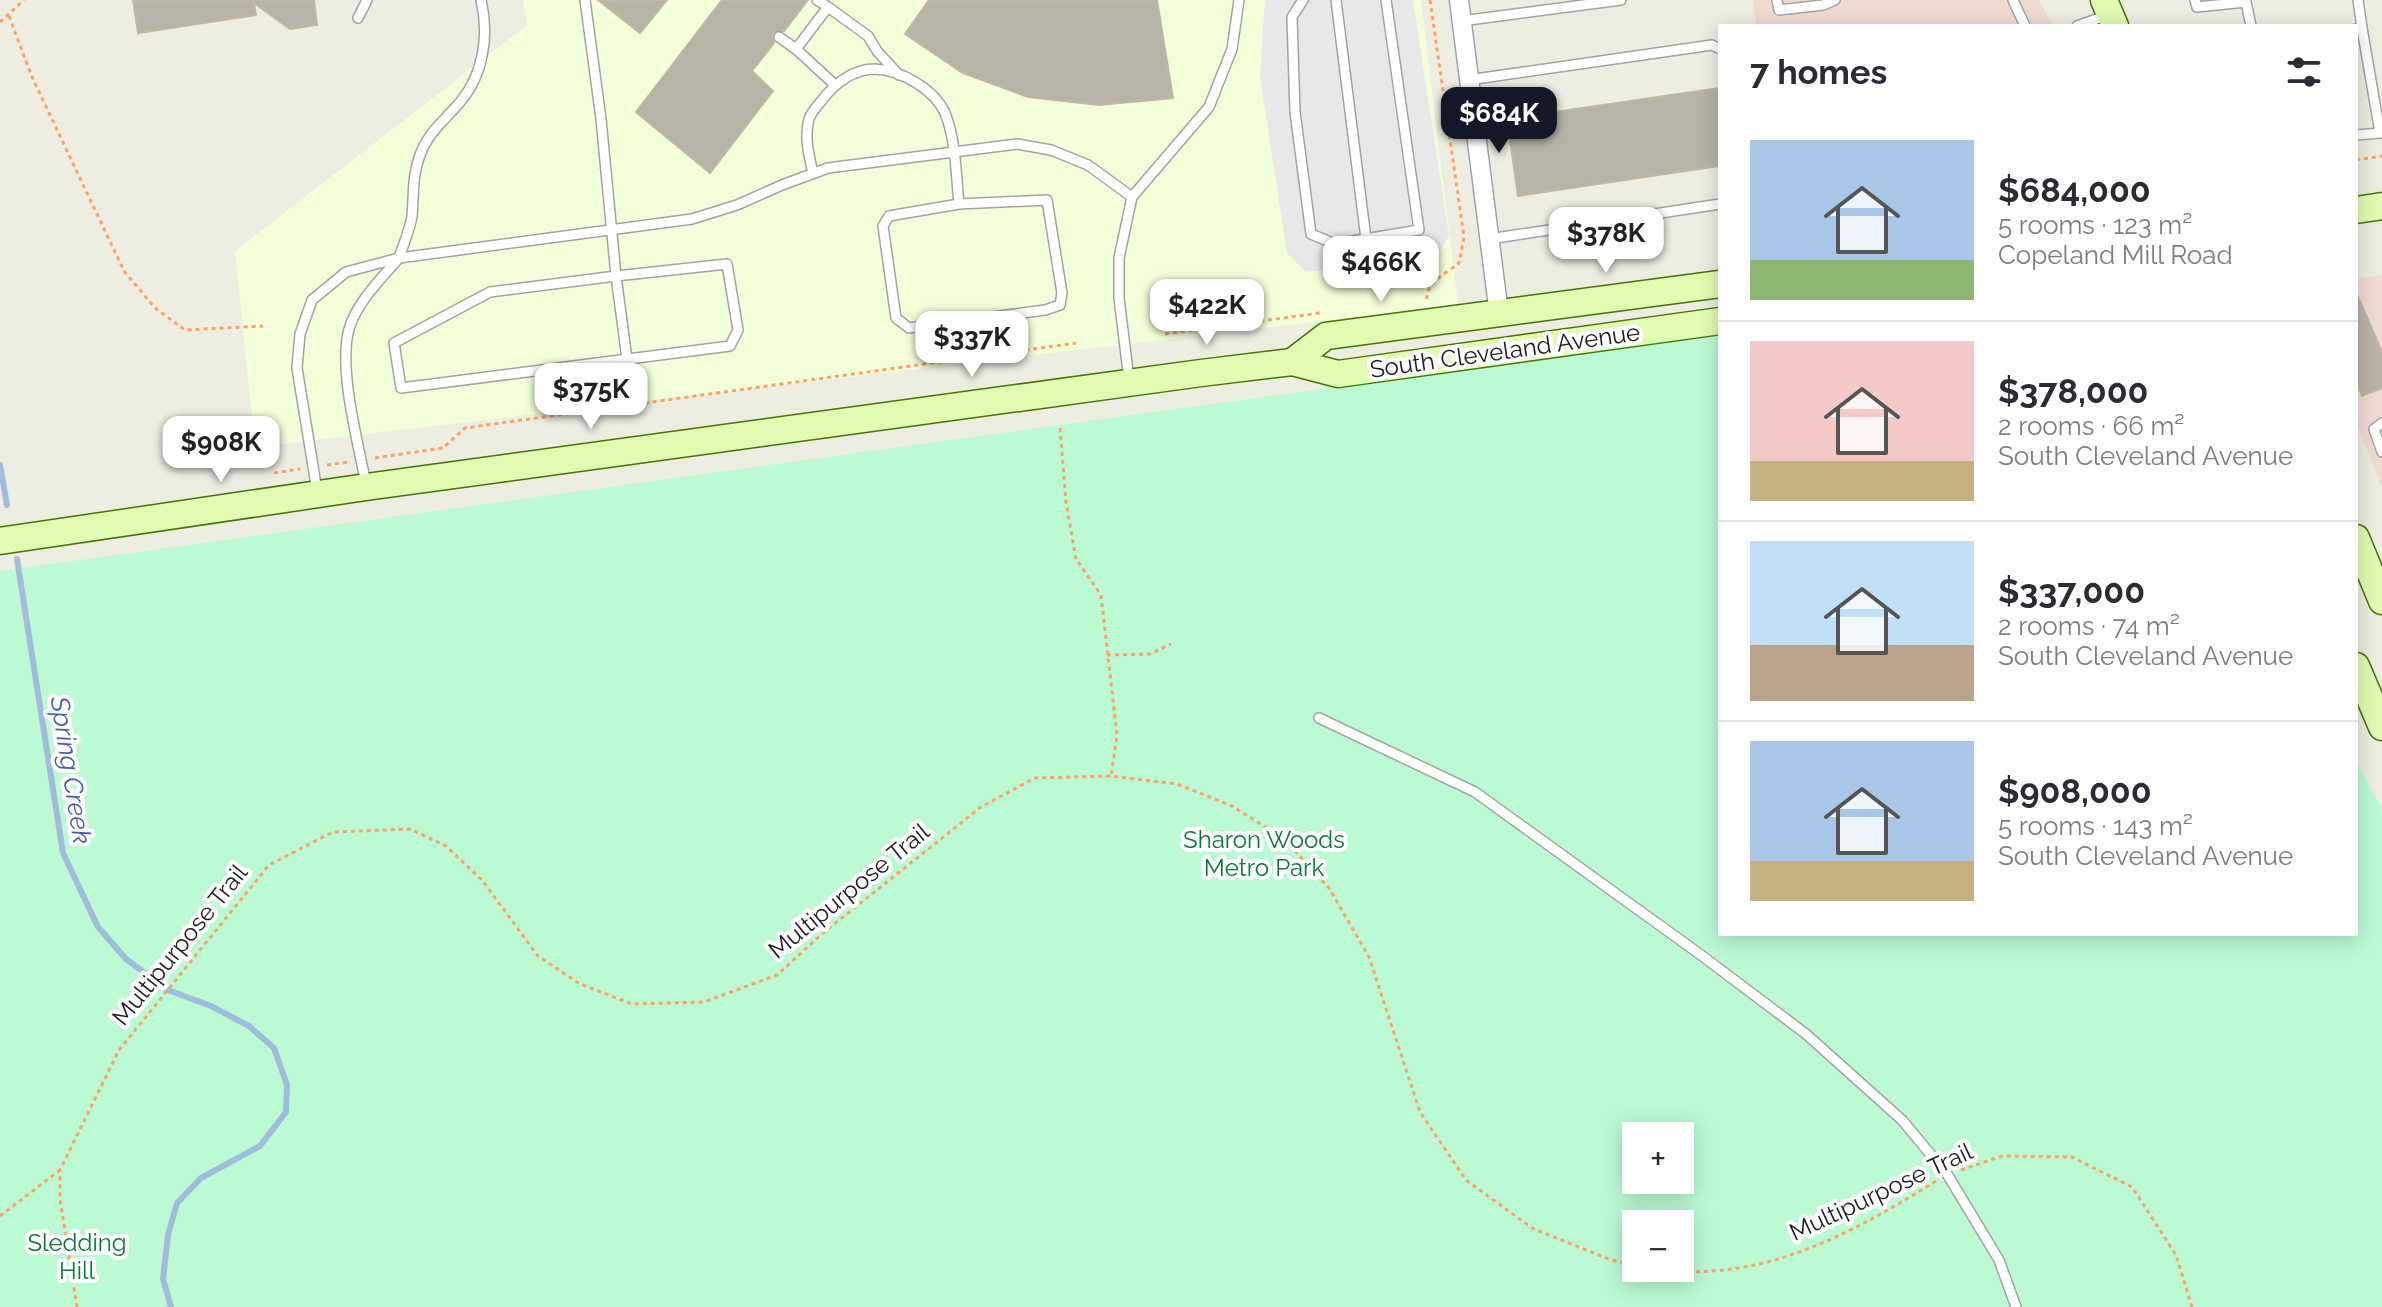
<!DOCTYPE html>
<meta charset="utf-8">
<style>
body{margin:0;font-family:Raleway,sans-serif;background:#f2f2f3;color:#2b2b33;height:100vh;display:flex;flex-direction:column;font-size:30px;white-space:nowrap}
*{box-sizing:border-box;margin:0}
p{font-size:26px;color:#7c7c81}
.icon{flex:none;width:44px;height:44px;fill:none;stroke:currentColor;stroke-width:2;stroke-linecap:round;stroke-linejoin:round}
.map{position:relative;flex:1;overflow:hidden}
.side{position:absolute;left:1718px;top:24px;width:640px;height:912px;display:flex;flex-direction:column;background:#fff;border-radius:0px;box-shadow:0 4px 20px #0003}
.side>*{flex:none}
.buttons{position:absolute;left:1622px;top:1122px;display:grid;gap:16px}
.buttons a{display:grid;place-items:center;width:72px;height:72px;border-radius:0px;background:#fff;box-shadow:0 4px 20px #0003;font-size:40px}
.price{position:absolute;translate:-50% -68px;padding:0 18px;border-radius:16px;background:#fff;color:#222;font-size:26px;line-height:52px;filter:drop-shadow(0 2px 4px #0008)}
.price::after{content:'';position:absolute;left:50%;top:48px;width:24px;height:18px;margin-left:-12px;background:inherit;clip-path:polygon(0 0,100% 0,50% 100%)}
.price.current{background:#111827;color:#fff}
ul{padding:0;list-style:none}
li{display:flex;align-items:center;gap:24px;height:200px;padding:0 32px}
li+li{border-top:2px solid #e1e1e2}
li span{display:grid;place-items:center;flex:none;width:224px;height:160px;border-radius:0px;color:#555}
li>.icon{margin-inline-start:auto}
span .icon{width:96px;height:96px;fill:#fffc;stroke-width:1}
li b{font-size:34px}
h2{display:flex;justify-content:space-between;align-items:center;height:96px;padding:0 32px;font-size:34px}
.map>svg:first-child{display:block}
</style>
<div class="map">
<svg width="2382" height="1307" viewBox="0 0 2382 1307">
<rect width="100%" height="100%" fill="#eeede1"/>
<!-- commercial -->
<g fill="#f0dbd0">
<path d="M1753,0H2039L2053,26H1756Z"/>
<path d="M2382,275V488L2356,420V279Z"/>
</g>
<!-- education -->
<path fill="#f3ffd9" d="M523,0H1421L1458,305L255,447L235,251L527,25Z"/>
<!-- park -->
<path fill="#bcfad4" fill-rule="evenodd" d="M1720,334V934H2356V759L2382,810V1307H0V571ZM1636,1136H1680V1180H1636ZM1636,1224H1680V1268H1636Z"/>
<!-- parking -->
<path fill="#e8e8e8" d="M1265,0H1413L1449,236L1435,257L1306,272L1287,253L1260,77Z"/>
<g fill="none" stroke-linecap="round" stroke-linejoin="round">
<!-- stream -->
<g stroke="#a0bddd" stroke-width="6">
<path d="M0,465L7,505"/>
<path d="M17,559L63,853L98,927L126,959L168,990L211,1006L249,1026L274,1048L287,1085L286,1112L260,1146L201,1178L177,1203L168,1235L163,1279L171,1307"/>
</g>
</g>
<!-- building -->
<g fill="#b7b3a7" stroke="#c0b8a3" stroke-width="2">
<path d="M133,0H314L317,25L290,29L254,3L256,15L138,33Z"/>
<path d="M598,0H667L640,33Z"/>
<path d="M722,0H808L784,31L773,32L772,37L774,43L752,71L773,91L710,173L636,112Z"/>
<path d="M929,0H1157L1173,98L1099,105L1028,97L963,73L905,34Z"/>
<path d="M1720,88V166L1518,196L1507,119Z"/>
<path d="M2356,292L2382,352V388L2362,396L2356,381Z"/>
</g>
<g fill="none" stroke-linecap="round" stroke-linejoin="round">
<defs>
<g id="service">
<path d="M481,0C489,34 484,73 461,101C447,118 428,132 420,155C412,176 414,194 412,216C410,230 403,245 399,258L692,219L737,205L782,185L828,168L1017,144L1051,150L1088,165L1132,197"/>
<path d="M585,0L601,119L616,276L490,292L394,343L401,388C511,374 621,360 730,346L738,330L727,264L616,276L627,359"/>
<path d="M817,0L828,7"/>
<path d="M1303,0L1292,17L1295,112L1311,234L1335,244L1419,230L1386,0"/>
<path d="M1336,0L1366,239"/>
<path d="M1777,0L1779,10L1823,5L1835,0"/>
<path d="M2013,0L2025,26"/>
<path d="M2195,0L2197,7L2246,2L2251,26"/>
<path d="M2358,0L2362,28"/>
<path d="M358,18L367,0"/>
<path d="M1461,21L1621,0"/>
<path d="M2077,26L2108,15"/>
<path d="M2356,29L2362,28L2380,133L2356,135"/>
<path d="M779,37L796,49"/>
<path d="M1468,80L1712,45L1720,49"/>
<path d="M835,85L796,49L828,7L868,36L877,51L899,75"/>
<path d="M813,173C809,156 804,137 809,119C812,111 818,105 823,99C835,83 854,69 875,69C901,70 934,89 945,113C956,140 956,175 959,204L1047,200L1062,293L1060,305L1045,310L909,328L896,318L883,226L889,216L959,204"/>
<path d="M1489,239L1720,204"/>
<path d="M1129,380L1119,298V258L1132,197L1209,107L1232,49L1239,0"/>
<path d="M2382,423L2374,429L2382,452"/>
<path d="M317,491L297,368L300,334L312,300L346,272L399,258C381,279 357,302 349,329C338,369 358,442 366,484"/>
<path d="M1319,718L1475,792L1701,955L1806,1034L1902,1120L1947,1174L1999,1260L2016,1307"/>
</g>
<path id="minor" d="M1459,0L1499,314"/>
<g id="secondary">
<path d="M2104,0L2115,26"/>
<path d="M2356,210L2382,206"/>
<path d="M1292,362L1326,336L1720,284"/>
<path d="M2356,538L2382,601"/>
<path d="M0,541L366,487L1201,373L1292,362L1338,374L1720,321"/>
<path d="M2356,666L2382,727"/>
</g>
</defs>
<!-- service casing -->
<use href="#service" stroke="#a3a3a3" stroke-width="12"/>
<!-- minor casing -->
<use href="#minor" stroke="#a3a3a3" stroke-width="21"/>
<!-- secondary casing -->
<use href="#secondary" stroke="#457402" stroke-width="29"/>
<!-- path -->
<g stroke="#fda264" stroke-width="3" stroke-dasharray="4 4" stroke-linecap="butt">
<path d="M9,16L32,77L124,271L155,308L185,330L263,326"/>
<path d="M0,22L24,0"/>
<path d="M2356,160L2382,156"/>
<path d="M1427,299C1426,282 1447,273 1459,263L1464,237L1430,0"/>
<path d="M1165,334L1320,313"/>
<path d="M1060,428L1066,502L1076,559L1101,595L1117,735L1111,776"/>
<path d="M375,458L443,448L465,428L1076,343"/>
<path d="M327,465L348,462"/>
<path d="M274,473L300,469"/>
<path d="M1107,655L1150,654L1171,644"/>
<path d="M1961,1170L2002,1156L2072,1157L2132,1187L2176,1255L2192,1307"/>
<path d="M0,1216L60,1170"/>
<path d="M1648,1268C1756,1286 1848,1236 1936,1181"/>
<path d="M77,1307L60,1199V1170L119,1050L269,865L333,832L410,829L446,846L482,880L538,956L580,984L632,1004L704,1002L777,975L823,933L981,807L1035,778L1111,776L1177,784L1232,806L1284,839L1329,888L1369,957L1420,1112L1466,1180L1532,1228L1611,1260L1636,1265"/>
</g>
<!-- service -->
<use href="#service" stroke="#fff" stroke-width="9"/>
<!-- minor -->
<use href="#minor" stroke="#fff" stroke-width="18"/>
<!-- secondary -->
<use href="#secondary" stroke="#e1fbb3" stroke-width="26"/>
</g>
<g text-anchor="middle" stroke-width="8" stroke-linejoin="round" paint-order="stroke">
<!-- street labels -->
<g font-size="24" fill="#1c1c1c" stroke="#fff">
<text transform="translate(1505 351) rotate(-8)" y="8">South Cleveland Avenue</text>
<text transform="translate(849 891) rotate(-39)" y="8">Multipurpose Trail</text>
<text transform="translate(180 945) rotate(-51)" y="8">Multipurpose Trail</text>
<text transform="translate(1881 1192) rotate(-25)" y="8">Multipurpose Trail</text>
</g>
<!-- park labels -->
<g font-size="24" fill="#097b35" stroke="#fff">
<text x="1264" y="848">Sharon Woods<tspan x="1264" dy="28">Metro Park</tspan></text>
<text x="77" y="1251">Sledding<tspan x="77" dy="28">Hill</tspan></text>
</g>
<!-- water labels -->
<g font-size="26" font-style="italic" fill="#475bad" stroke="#fff">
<text transform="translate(71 770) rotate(81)" y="9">Spring Creek</text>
</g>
</g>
</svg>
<div class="buttons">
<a>+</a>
<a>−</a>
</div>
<b class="price current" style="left:1499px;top:155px">$684K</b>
<b class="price" style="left:1606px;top:275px">$378K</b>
<b class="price" style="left:1381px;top:304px">$466K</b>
<b class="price" style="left:1207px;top:347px">$422K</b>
<b class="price" style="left:972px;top:379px">$337K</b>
<b class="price" style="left:591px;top:431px">$375K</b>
<b class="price" style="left:221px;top:484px">$908K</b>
<section class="side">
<h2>7 homes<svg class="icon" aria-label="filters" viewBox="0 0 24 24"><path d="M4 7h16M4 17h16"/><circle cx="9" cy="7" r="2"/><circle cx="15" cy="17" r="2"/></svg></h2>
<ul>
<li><span style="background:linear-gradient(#a9c7e8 75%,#8fb573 0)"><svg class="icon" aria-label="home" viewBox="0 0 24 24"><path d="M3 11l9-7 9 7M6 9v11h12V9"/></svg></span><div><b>$684,000</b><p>5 rooms · 123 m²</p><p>Copeland Mill Road</p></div></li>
<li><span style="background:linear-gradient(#f6c9c9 75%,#c2b280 0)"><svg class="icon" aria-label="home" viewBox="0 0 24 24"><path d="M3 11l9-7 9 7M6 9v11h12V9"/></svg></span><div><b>$378,000</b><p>2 rooms · 66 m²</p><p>South Cleveland Avenue</p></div></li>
<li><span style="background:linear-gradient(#bfe0f5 65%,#b9a48a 0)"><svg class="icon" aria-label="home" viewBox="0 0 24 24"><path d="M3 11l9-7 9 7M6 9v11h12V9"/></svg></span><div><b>$337,000</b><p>2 rooms · 74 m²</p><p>South Cleveland Avenue</p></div></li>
<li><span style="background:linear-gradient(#a9c7e8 75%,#c2b280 0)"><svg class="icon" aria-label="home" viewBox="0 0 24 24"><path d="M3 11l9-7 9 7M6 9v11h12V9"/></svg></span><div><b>$908,000</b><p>5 rooms · 143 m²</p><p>South Cleveland Avenue</p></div></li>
</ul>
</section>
</div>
